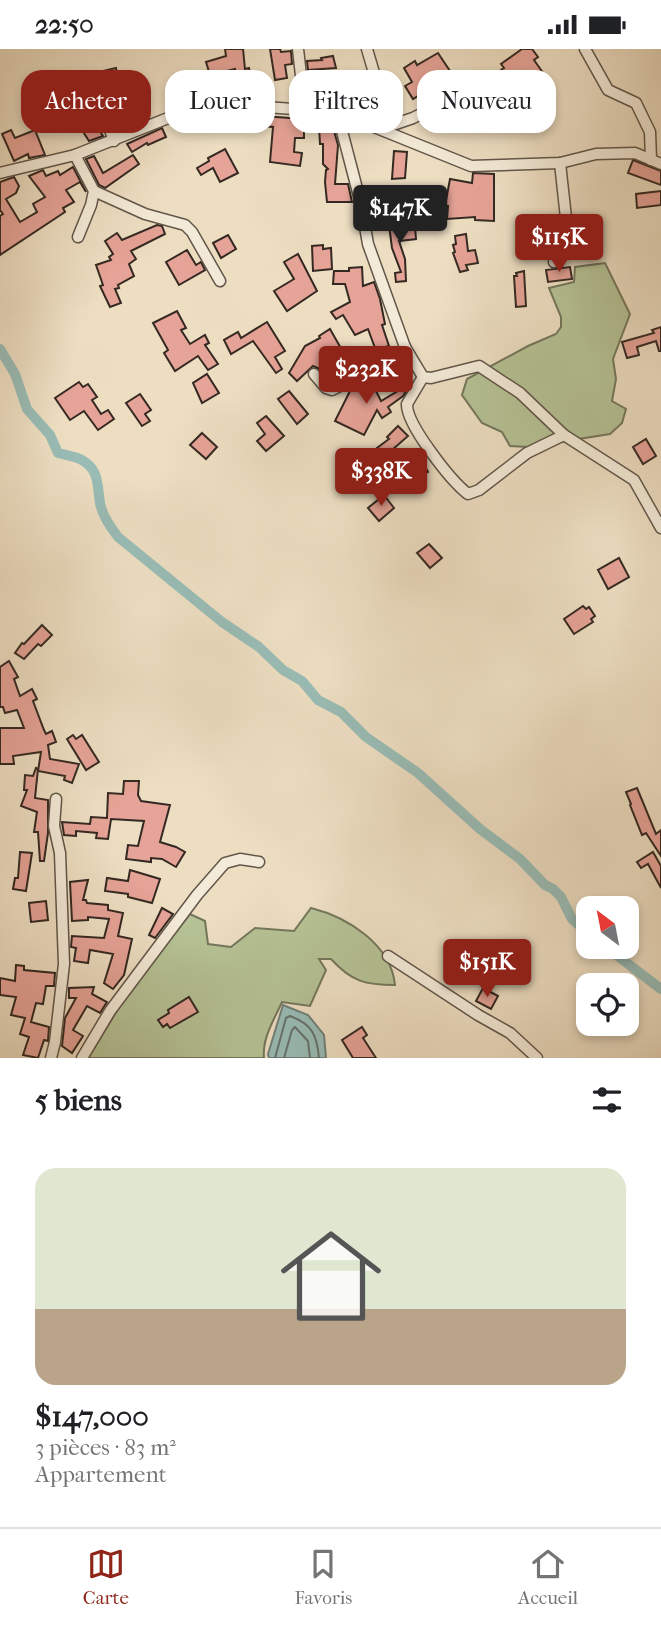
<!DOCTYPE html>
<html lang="fr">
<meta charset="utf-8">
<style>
body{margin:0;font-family:"IM FELL French Canon",serif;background:#f2f2f2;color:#202124;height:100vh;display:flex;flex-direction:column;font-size:26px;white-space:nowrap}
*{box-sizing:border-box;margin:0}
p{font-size:23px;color:#757577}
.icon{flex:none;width:38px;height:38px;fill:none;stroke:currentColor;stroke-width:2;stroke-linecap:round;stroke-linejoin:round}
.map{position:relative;height:1009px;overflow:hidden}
.panel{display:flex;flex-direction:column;background:#fff;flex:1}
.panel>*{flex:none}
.guide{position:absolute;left:21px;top:21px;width:620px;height:63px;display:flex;gap:14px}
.needle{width:46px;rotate:328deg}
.controls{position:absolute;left:576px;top:847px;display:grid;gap:14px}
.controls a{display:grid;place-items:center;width:63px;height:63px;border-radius:14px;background:#fff;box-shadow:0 4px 10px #0003;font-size:35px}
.price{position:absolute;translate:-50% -60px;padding:0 16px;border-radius:7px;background:#8f2418;color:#fff;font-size:23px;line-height:46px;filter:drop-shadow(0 2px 4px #0008)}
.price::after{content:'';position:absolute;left:50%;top:42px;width:21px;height:16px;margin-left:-10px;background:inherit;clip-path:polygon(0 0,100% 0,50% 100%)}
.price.current{background:#222;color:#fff}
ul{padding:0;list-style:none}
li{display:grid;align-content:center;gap:14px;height:371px;padding:0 35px}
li+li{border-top:2px solid #e0e0e0}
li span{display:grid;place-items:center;height:217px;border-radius:21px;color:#555}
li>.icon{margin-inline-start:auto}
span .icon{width:126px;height:126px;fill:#fffc;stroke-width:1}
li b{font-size:30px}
h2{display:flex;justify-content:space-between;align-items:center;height:84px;padding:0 35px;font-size:30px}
.pill{padding:0 24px;border-radius:21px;background:#fff;box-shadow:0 4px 10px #0003;font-size:24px;line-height:63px}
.pill.current{background:#8f2418;color:#fff}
.status{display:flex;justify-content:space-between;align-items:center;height:49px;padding:0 35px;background:#fff;direction:ltr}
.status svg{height:19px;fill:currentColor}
.dock{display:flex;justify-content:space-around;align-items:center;height:98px;border-top:2px solid #e0e0e0;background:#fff;font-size:19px;color:#757577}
.dock a{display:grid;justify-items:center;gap:4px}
.dock .current{color:#8f2418}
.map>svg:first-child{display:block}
</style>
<div class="status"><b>22:50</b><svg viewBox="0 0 49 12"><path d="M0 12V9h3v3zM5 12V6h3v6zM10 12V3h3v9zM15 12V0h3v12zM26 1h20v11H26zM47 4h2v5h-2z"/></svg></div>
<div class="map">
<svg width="661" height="1009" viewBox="0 0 661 1009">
<rect width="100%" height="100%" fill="#eddec2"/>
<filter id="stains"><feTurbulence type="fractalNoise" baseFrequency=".00286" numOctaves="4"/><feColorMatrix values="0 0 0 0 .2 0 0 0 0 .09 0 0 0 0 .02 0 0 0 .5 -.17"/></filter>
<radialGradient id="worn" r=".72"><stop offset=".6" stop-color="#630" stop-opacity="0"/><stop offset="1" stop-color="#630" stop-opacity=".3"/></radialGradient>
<!-- green -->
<g fill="#b5c295" stroke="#74765c" stroke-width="2">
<path d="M605,214L630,265L613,310L616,330L612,352L626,360L622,374L610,385L528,398L510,397L502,383L482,374L462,346L467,330L528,297L556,285L561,278V268L549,239L574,233L575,218Z"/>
<path d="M311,859C347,868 391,895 395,936C366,936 352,933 331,910H319L326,921L310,957L282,953C274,971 262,989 264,1009H84L93,1001L129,942L190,865L205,872L208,895L231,898L255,879L294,882Z"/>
</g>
<!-- water -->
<path fill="#99bcb5" stroke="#71817a" stroke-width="2" d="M283,956L308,966L324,986L326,1009H269L268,1005Z"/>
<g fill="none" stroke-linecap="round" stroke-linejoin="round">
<!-- shore -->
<g stroke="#66726c" stroke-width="2">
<path d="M275,1009L286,969L290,967C312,975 317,986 319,1009"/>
<path d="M284,1009L292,981L295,978L308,992L310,1009"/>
</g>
<!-- canal -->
<g stroke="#99bcb5" stroke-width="10">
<path d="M0,300L15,325L27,360L50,386L58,404C65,406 73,407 80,410C100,420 97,436 100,454C102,466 111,479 118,488L222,573L259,598L283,621L302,632L318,651L341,663L366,688L418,724L480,780L520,810L545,836L553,840L561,848L572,870L588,884"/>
<path d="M606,898L661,940"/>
</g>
</g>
<!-- building -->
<g fill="#e6a397" stroke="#342922" stroke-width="2">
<path d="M225,0H243L245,20L249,19L253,40L240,43L235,20L210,26L206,13L226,7Z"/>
<path d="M270,0H280L281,3L291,2L292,15L285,16L287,29L275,31Z"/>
<path d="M522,0H532L538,8L534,11L546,28L517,50V40L501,21L504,19L501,15Z"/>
<path d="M438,4L452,25L413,50L405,37L412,33L404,19L415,12L417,16Z"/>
<path d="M333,7L336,19L308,21L307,12L322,11L321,9Z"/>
<path d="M116,19L120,45L109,48L103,22Z"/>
<path d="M40,47L47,58L71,50L72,53L69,55L71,61L62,65L61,60L39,74L27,55Z"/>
<path d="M84,52L89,66L103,87L89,92L82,81L85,80L79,64L76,65L73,56Z"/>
<path d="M262,67L304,70V89H295L294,103L302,104L300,117L270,113L273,78L261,77Z"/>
<path d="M327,76L328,82H334L338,96L335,135H348L352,153H327L325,133L326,121L328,120L323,115V95H320L319,77Z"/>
<path d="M162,79L166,88L148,96L147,94L132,103L127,95Z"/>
<path d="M11,81L15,89L35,81L45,106L29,109L28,105L14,112L2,85Z"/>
<path d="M225,100L238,124L220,133L213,119L201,126L197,119L209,112L208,109Z"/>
<path d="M394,102L407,103L405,129L392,130Z"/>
<path d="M133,106L139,115L105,139L99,136L86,110L94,107L103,124Z"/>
<path d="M633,111L661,122V136L628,124Z"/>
<path d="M73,118L86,143L80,133L66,141L74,153L63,159L65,163L0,206V167L3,165L0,161V133L14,128L19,137L16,144L6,150L20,173L37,163L33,155L45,148L29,127L43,121L46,127L58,122L60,126Z"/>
<path d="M473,124L494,125V172L475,171V168L447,170L448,157H445L450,130L472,134Z"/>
<path d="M661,142V156L637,159L636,145Z"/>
<path d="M399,169L400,180L415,178L416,190L399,192L405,210L406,232L396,233L395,224L401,223L392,199L389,176L390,170Z"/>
<path d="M157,176L162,177L165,185L131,202L136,210L129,215L134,227L118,236L119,239L115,240L121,254L110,258L100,237L103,236L96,216L111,211L109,208L113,205L105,192L117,184L122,191Z"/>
<path d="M548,184L551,193L549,197L530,202L527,190Z"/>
<path d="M466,185L468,202L475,201L478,214L466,216L468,221L460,223L453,204L455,203L453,196L456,195L455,187Z"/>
<path d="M228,186L236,200L221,209L213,194Z"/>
<path d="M323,196V200L331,199L332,220L313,222L312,197Z"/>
<path d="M187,201L196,216L201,213L205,221L179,236L166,213Z"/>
<path d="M298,205L317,242L287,262L274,242L294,230L284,213Z"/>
<path d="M362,218L363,237L374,233L380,250L385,275L382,276L389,297L385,298L388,304L370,313L363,305L375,299L368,280L355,286L343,266L336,270L331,263L350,253L345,235H333L334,222H349V219Z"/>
<path d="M570,218L572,230L548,233L546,221Z"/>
<path d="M524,222L526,257L516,258L514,227H517L516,224Z"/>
<path d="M177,262L186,279L181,281L190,295L205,286L209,294L205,296L218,315L208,321L198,307L175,322L164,304L168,301L153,274Z"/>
<path d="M267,273L285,302L275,308L282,320L276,324L253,292L231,305L224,291L238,283L241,289Z"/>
<path d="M661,278V302H659L656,292L637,298L639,306L627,309L622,293L654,284L652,281Z"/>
<path d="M330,280L351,317L337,324L341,327L331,333L320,320L313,317L297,332L289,324L305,297L320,289L319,287Z"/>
<path d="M207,325L219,344L202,354L193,334Z"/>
<path d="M370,330L381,352L396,343L394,341L402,333L406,338L410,336L403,347L388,358L391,363L382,369L377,361L364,386L335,372L351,340Z"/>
<path d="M79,333L83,338L88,335L97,348L92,351L101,365L108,361L114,370L98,381L84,362L70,371L55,349Z"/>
<path d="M289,342L308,365L297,375L278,350Z"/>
<path d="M140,345L151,361L145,365L150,372L142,377L126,354Z"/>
<path d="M266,367L284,387L266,402L257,392L265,385L257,374Z"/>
<path d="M398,377L408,387L384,408L377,399L389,390L387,388Z"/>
<path d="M202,384L217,398L206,410L190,396Z"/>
<path d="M646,390L656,407L643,415L633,398Z"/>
<path d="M418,405L428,423L413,432L402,414Z"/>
<path d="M384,446L394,459L379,472L368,459Z"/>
<path d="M429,495L442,509L430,519L417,504Z"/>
<path d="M619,509L629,528L608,540L598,521Z"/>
<path d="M583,557L586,560L589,558L595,567L591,570L593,573L574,585L564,570Z"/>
<path d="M42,576L52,586L41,597L38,595L24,610L15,604L22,594L24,595Z"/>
<path d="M9,612L18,628L14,630L20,647L32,640L37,650L33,652L44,681L46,685L52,682L56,693L48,696L50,710L79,715L72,734L64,731L65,727L38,722L41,703L13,707L14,715H0V679H24L17,661L5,664L3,658H0V618Z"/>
<path d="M73,686L76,690L82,686L99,713L86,721L67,690Z"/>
<path d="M36,719L38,720L35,749L48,751V784L44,812H40L38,783H34L37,763L21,757L27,741H24L25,726L33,727Z"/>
<path d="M124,732H139L138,746L141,752L170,756L160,793L176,798L185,803L176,818L162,810L151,809V813L126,810L128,796L138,797L144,772L111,770L108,790L96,789L97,784L76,782V787L64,786L62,773L90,775L91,768L107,769L108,744L123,745Z"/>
<path d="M637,739L656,785L661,781V807L646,784L642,786L630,756L631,755L626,743Z"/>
<path d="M20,803L32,804L26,842L13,840L15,829H18Z"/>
<path d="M653,803L661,817V839L648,815L641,819L637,813Z"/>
<path d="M130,821L160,830L152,854L128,848V845L105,842L107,829L128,832Z"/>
<path d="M88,831L83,851H86L87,854L108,856V861L123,864L118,887L132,890L124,926L113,940L104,934L113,905L90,901L88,914L74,912L76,899L71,898L72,887L104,889L109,870L88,868V871L72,872L70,833Z"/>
<path d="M46,852L48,871L31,873L29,854Z"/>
<path d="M162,859L173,865L155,889L149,886Z"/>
<path d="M16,916L24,917V921L55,924L54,937H46L43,955L36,954L31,973L49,978L48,992L44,991L38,1009L23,1006L29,988L20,985L25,969L11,966L16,948L0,946V929L15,932Z"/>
<path d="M94,938L92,945L107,953L100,964L87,957L73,981L83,987L72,1004L62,997L65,969L76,949H69V939Z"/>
<path d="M483,939L498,947L491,960L476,952Z"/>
<path d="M189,948L198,963L170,979L167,975L163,978L158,971L169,964L168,961Z"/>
<path d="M362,978L367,986L363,989L376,1009H353L342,991Z"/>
</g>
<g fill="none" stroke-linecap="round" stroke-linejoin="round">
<defs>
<g id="minor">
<path d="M298,0L305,62"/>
<path d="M585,0L608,41L636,54L650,83L651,111"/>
<path d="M94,36L114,92"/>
<path d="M365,74L378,57L377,34L367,0"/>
<path d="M381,80L413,69L458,46L472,36L488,30L503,33L511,44"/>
<path d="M75,106L94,142L91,156L78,188"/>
<path d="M0,124L75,106L206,54L337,63L471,117L560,114L596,105L635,104L661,115"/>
<path d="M94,142L145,165L185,176L192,183L220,232"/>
<path d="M361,155L429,159"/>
<path d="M554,213L556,199L567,178L560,114"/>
<path d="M405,298L423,328L431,329L479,317L520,344L564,386L634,431L661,479"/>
<path d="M314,325L326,339L332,341L397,308L405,298L368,195L361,155L337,63"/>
<path d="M423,328L407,355C406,375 451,432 468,445L479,441L527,404L564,386"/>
<path d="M388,907L478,966L510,984L537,1009"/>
<path d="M51,1009L55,993L64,915L60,804L54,777L56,750"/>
<path d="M82,1009L110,962L197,846L225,814L240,810L259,813"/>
</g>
</defs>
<!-- minor casing -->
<use href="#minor" stroke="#62564a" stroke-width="13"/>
<!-- minor -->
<use href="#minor" stroke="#f3ead7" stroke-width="10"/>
</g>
<rect width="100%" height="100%" filter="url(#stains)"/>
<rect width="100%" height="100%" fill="url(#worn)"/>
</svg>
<div class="controls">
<a><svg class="needle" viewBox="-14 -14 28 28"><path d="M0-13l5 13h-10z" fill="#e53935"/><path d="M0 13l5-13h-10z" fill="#757577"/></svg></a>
<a><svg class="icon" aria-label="locate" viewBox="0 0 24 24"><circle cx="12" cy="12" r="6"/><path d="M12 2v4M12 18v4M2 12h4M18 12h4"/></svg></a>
</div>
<b class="price current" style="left:400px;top:196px">$147K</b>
<b class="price" style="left:559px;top:225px">$115K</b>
<b class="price" style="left:366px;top:357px">$232K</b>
<b class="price" style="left:381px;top:459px">$338K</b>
<b class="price" style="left:487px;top:950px">$151K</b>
<div class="guide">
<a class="pill current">Acheter</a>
<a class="pill">Louer</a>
<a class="pill">Filtres</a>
<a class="pill">Nouveau</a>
</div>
</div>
<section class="panel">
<h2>5 biens<svg class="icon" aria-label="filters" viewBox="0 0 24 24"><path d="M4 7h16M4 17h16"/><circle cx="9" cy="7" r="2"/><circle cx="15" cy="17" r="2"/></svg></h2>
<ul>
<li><span style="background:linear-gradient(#dfe7d0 65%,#b9a48a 0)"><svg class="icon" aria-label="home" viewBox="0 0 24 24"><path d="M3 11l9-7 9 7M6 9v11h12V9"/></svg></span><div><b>$147,000</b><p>3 pièces · 83 m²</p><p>Appartement</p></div></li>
</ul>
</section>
<nav class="dock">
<a class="current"><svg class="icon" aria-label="map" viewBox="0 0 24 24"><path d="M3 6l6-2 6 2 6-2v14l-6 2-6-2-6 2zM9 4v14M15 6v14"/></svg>Carte</a>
<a><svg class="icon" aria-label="saved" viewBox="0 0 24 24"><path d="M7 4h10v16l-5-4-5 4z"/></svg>Favoris</a>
<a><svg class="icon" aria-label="home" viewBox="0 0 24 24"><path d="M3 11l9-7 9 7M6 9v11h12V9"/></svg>Accueil</a>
</nav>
